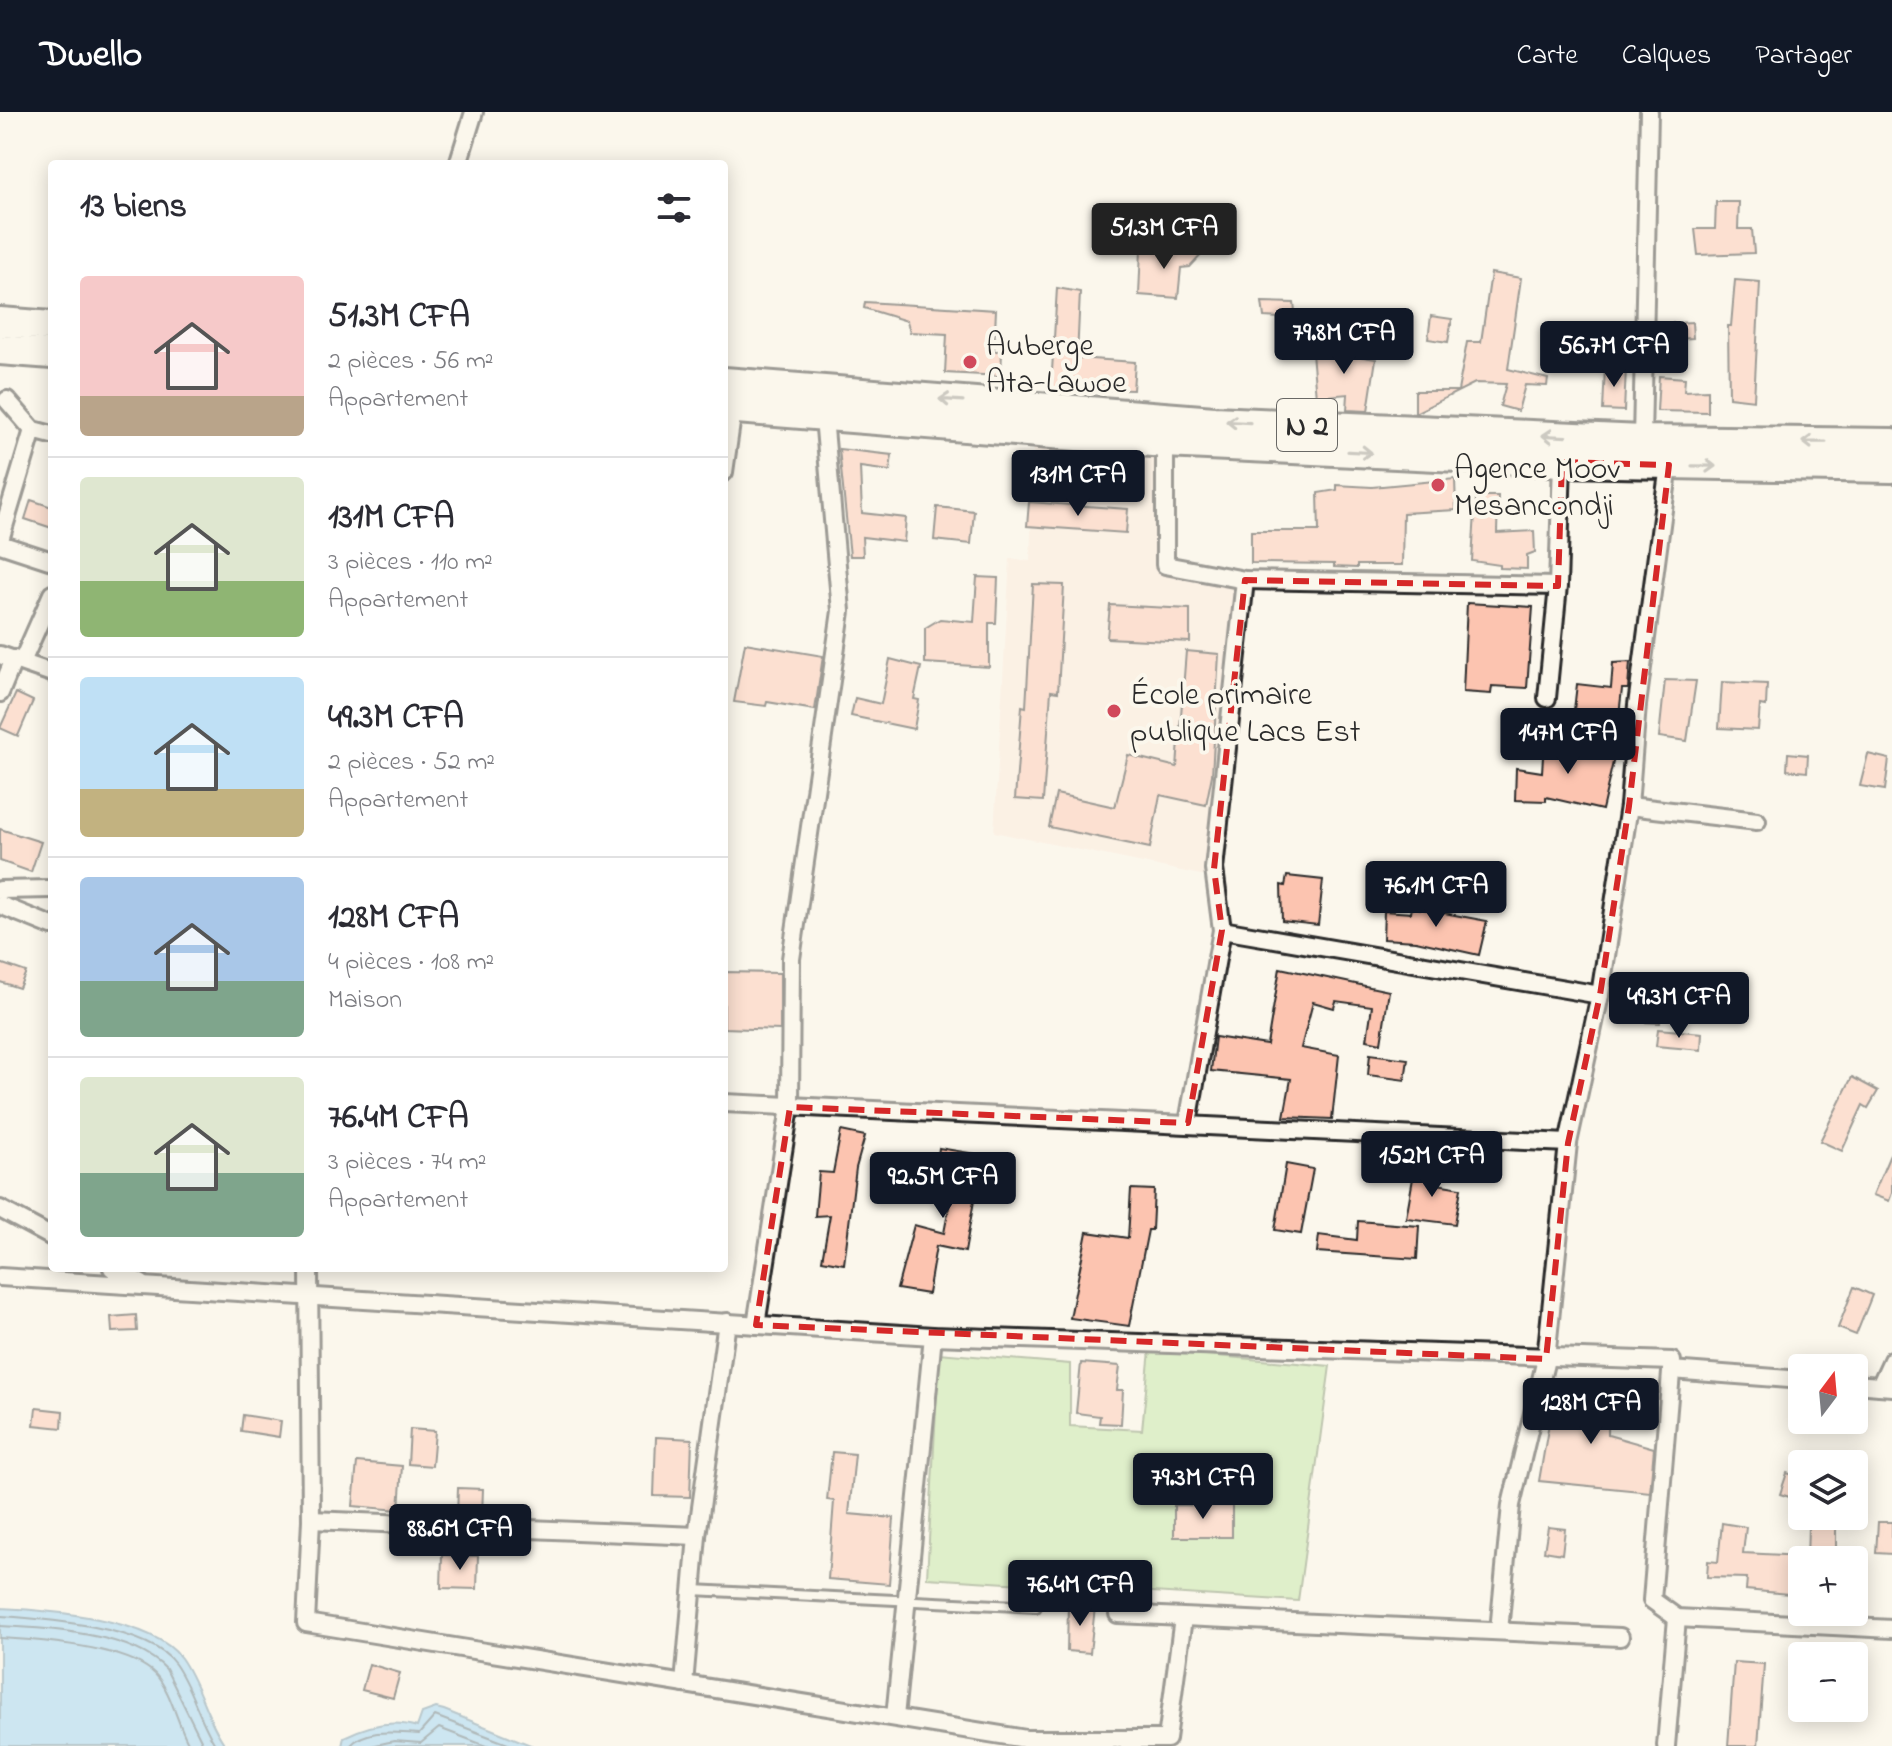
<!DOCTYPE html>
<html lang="fr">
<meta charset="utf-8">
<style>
body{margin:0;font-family:"Indie Flower",sans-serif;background:#f2f2f3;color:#2b2b33;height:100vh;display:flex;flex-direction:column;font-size:30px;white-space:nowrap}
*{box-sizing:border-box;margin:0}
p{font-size:26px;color:#7c7c81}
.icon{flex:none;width:44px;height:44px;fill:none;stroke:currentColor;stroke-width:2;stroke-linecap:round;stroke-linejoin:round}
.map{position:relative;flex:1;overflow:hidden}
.sheet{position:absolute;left:48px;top:48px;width:680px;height:1112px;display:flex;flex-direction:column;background:#fff;border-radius:8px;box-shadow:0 4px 20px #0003}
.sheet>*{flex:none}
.needle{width:52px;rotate:16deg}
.tools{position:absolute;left:1788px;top:1242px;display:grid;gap:16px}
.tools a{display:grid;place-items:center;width:80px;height:80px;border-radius:8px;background:#fff;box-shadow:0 4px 20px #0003;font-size:40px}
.price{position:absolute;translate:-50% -68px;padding:0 18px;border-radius:8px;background:#111827;color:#fff;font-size:26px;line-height:52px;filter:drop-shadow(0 2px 4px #0008)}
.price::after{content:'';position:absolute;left:50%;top:48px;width:24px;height:18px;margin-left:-12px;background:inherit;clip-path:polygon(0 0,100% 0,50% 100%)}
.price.current{background:#222;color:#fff}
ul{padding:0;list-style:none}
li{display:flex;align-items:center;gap:24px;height:200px;padding:0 32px}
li+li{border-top:2px solid #e1e1e2}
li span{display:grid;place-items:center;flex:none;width:224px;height:160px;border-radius:8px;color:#555}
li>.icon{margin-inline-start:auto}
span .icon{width:96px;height:96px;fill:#fffc;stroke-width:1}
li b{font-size:34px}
h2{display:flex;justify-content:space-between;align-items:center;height:96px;padding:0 32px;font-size:34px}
header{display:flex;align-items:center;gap:48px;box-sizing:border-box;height:112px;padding:0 40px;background:#111827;color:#fff}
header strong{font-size:38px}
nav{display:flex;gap:44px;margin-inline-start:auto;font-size:28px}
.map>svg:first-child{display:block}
</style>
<header>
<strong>Dwello</strong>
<nav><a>Carte</a><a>Calques</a><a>Partager</a></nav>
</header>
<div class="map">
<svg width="1892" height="1634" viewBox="0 0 1892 1634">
<rect width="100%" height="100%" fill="#fbf7ec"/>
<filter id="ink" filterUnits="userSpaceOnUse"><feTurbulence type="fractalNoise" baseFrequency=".0125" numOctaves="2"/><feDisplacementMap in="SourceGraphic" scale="16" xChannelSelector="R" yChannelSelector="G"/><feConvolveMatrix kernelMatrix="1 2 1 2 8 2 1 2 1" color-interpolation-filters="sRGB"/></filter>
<g filter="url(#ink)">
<!-- built -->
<path fill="#fbe8da" d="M1034,334L1156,346L1165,458L1238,478L1210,765L994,720L1010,446L1030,449Z"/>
<!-- green -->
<path fill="#bde49f" stroke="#748865" stroke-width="2" d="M1150,1238L1330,1254L1298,1489L927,1466L939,1241L1070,1252V1314L1142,1318Z"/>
<!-- water -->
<g fill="#95d0f5" stroke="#6b8ea4" stroke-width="2">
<path d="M0,1496C46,1498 152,1506 181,1546C200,1573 206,1607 226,1634H0Z"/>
<path d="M436,1596L444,1598L533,1634H342L344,1625C366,1614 392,1607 417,1615L422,1601Z"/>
</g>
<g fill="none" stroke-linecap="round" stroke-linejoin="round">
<!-- shore -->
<g stroke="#556d7c" stroke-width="2">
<path d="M0,1504C43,1507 148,1514 175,1552C192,1576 199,1608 216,1634"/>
<path d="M0,1514C47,1516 132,1521 166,1557L204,1634"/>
<path d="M0,1526C38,1528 127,1534 155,1562C172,1580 177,1613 190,1634"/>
<path d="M350,1634C366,1615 398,1621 419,1622L435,1604L513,1634"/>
<path d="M371,1634L394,1629L421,1631L439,1616L486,1634"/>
</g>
</g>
<!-- building -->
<g fill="#fcc4b0" stroke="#2b2b2b" stroke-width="2">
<path d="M1716,90H1739L1738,117H1752L1754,141L1698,143L1695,117H1715Z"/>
<path d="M1141,137L1205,139L1190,155L1181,156L1178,186L1139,183Z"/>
<path d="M1491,161L1521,166L1508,257L1548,267L1547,274L1525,273L1518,299L1500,294L1506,272L1475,271L1415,301V279H1458L1467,230H1481Z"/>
<path d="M1735,168L1760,170L1754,288L1729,285L1728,214H1731Z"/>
<path d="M1057,176L1080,180L1077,246L1135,250L1133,278L1051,276Z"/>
<path d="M865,190L996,198L994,239H1002L1001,264L945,261L947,222L910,220L907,209L864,196Z"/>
<path d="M1262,190L1294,191L1296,207L1264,205Z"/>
<path d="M1431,204L1452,207L1448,230L1428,227Z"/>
<path d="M1692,210L1693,226L1661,228L1660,212Z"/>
<path d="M1334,229L1352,231L1350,243L1376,247L1368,299L1347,298L1348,282L1316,285L1312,241L1334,239Z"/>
<path d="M1605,255L1626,256L1624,299L1603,298Z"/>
<path d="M1659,264L1685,266L1684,279L1708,278V300L1657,299Z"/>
<path d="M839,337L892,343L890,359L860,355L862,401L906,406L904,430L862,425L863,444H850Z"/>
<path d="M1455,367L1456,398L1403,401L1402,453H1357V456L1334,455V452L1251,451V419H1319L1318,381L1337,378V373L1372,375Z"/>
<path d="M1476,384H1498L1497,421L1534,419L1535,440L1527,443V457L1500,456V453L1472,449Z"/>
<path d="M31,388L52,395V416L25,407Z"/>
<path d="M1029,390L1128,397L1126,421L1027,414Z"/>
<path d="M937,395L974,399L971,432L934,428Z"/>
<path d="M977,465L998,466L996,511H989V555L925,551V516L940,507L974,510Z"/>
<path d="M1033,472L1064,473L1058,580L1051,579L1043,689L1015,687L1022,594L1026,595Z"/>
<path d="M1467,491L1533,495L1527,576L1492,574L1491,582L1463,580Z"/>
<path d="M1110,493L1190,497V530L1107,526Z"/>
<path d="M745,531L823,544L815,598L767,590L766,594L734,590Z"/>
<path d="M1186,539L1219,542L1212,663L1206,693L1160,683L1150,736L1049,715L1056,682L1115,695L1128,643L1177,655Z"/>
<path d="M890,547L921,555L914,587L919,588L914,617L851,604L855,586L881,592Z"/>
<path d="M1630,550L1628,577H1622L1619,603L1574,598L1577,572L1611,576L1613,551Z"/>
<path d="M1665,568L1696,569L1687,629L1659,625Z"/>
<path d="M1722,570L1767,572L1766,594L1760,593L1758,618L1719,616Z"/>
<path d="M16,581L33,589L18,624L0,616Z"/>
<path d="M1544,630L1616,637L1602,698L1546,685V689L1515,688L1516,656L1542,660Z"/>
<path d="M1788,641L1808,643L1807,660L1787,658Z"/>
<path d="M1868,642L1889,647L1885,678L1860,674Z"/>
<path d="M0,717L41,730L31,760L0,749Z"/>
<path d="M1287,764L1323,768L1318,813L1282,809L1281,773L1285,774Z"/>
<path d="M1412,795L1487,809L1479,843L1416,829L1383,827L1384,799L1411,801Z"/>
<path d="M0,851L26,860L19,876L0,870Z"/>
<path d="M1280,856L1389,879L1381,931L1367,928L1372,894L1336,889L1334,896L1313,890L1301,936L1339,943L1332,1007L1284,1005L1291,967L1211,959L1215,925L1267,933Z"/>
<path d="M724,860L780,861V918L724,916Z"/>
<path d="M1645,874H1662L1660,911L1643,910Z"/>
<path d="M1658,917L1702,921L1701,938L1656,934Z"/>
<path d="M1370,942L1408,947L1405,968L1368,963Z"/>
<path d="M1852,965L1878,979L1868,996L1863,993L1842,1039L1820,1029Z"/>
<path d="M841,1019L865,1024L856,1056L844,1152L822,1148L830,1103L815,1104L819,1060L833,1061Z"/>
<path d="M939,1036L982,1043L965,1140L936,1134L928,1182L897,1177L914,1113L944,1121L954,1069L935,1066Z"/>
<path d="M1892,1038V1081L1889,1089L1873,1083Z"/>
<path d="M1286,1052L1313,1057L1301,1122L1275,1118Z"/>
<path d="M1415,1055L1433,1058L1431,1071L1461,1076L1455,1112L1406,1106Z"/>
<path d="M1131,1077L1154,1078L1152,1118H1148L1129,1214L1070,1206L1087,1120L1128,1126Z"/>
<path d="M1358,1109L1419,1114L1417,1147L1317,1140L1319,1123L1357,1128Z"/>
<path d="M1854,1175L1872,1183L1856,1223L1838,1216Z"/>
<path d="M136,1203L137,1219L112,1220L111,1205Z"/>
<path d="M1081,1251L1120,1254L1117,1278H1123L1121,1312L1099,1311L1100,1304L1076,1301Z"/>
<path d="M1555,1276L1609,1277L1608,1323L1654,1336L1650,1380L1539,1369Z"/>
<path d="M36,1296L63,1299L62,1316L34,1313Z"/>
<path d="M243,1303L281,1309L279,1325L241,1319Z"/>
<path d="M410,1317L435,1319L432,1354L408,1352Z"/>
<path d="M656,1325L692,1327L690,1385L654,1384Z"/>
<path d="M832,1340L855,1342L849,1402L894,1406L889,1472L828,1467L834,1389L827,1388Z"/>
<path d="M357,1350L402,1354L399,1398L353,1394Z"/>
<path d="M1787,1361L1802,1366V1389L1780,1382Z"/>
<path d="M458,1376L483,1377L482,1404L457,1403Z"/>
<path d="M1174,1393L1232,1394V1425H1174Z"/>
<path d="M1878,1410H1892V1442L1876,1441Z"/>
<path d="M1722,1411L1746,1415L1743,1441L1802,1444L1800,1483L1746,1478L1747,1466L1707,1465L1708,1449L1718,1450Z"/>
<path d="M1808,1414H1836V1448H1807Z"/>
<path d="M1548,1415L1565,1417L1562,1442L1544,1439Z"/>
<path d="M442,1443L478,1444L477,1477L441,1476Z"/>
<path d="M1068,1492L1095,1495L1090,1541L1067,1539Z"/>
<path d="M1734,1550L1764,1552L1758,1634H1728Z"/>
<path d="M369,1552L400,1561L393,1586L362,1578Z"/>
</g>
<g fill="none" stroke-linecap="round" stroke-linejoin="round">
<defs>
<path id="lane" d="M693,1478L1036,1495"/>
<g id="street">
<path d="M458,52L474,0"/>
<path d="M7,288L33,318L52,323"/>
<path d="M1642,328L1649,0"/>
<path d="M1165,331V453L1245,468L1558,474"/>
<path d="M724,360L733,297"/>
<path d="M0,428L33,318"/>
<path d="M0,432L52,449"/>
<path d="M0,543L52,561"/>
<path d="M22,550L52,482"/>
<path d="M0,581L14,547"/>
<path d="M1547,586L1558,474L1562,350"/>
<path d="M1629,694L1757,709"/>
<path d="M0,778L52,777"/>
<path d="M0,793L52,814"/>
<path d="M1222,818L1600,883"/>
<path d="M724,991L1568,1031"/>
<path d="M1188,1011L1222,818L1214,757L1245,468"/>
<path d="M0,1097L52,1125"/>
<path d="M112,1156L142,1172"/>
<path d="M309,1156L311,1408L306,1511L1026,1627H1167L1183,1506"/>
<path d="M0,1165L933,1224L1672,1249L1652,1488L1677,1506L1892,1517"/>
<path d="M756,1213L790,995L791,847L841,499L824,305"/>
<path d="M1671,1258L1802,1268"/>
<path d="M1854,1272L1892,1275"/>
<path d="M1880,1274L1892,1248"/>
<path d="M311,1408L697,1424"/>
<path d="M1118,1502L1620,1525"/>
<path d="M1499,1519L1511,1393L1546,1247L1568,1031L1600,883L1629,694L1637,593L1669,353"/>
<path d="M684,1572L697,1424L727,1210"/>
<path d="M895,1605L933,1224"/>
<path d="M1666,1634L1677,1506"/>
</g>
<g id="highway">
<path d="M0,210L52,214"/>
<path d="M0,238L52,242"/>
<path d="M724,270L1214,309L1642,328L1892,331"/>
<path d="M724,296L1165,331L1562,350L1892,356"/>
</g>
</defs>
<!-- lane casing -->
<use href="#lane" stroke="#2b2b2b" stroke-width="14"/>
<!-- street casing -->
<use href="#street" stroke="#2b2b2b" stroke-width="22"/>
<!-- highway casing -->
<use href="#highway" stroke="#2b2b2b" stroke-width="34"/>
<!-- lane -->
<use href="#lane" stroke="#fbf7ec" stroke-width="8"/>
<!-- street -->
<use href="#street" stroke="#fbf7ec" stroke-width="16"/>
<!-- highway -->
<use href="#highway" stroke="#fbf7ec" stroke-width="28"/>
</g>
<!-- one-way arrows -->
<defs><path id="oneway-shaft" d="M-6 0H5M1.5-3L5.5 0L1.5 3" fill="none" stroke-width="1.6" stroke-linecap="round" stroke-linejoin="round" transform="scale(2)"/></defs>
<g stroke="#93918c">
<use href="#oneway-shaft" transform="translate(951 288) rotate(-176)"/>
<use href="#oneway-shaft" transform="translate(1238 310) rotate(-177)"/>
<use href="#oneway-shaft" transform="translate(1554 324) rotate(-177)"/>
<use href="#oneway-shaft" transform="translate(1814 330) rotate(-179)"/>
<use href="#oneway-shaft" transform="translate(1360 340) rotate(3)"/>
<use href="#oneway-shaft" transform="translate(1704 354) rotate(1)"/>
</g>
</g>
<!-- marked area -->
<path d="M0 0H1892V1634H0ZM1562,350L1669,353L1629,694L1600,883L1568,1031L1546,1247L756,1213L790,995L1188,1011L1222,818L1214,757L1245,468L1558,474Z" fill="#fbf7ec" fill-opacity=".55" fill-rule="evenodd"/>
<path fill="none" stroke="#d62828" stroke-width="6" stroke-dasharray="16 10" stroke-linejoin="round" d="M1562,350L1669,353L1629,694L1600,883L1568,1031L1546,1247L756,1213L790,995L1188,1011L1222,818L1214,757L1245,468L1558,474Z"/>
<!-- markers -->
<g fill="#d1495b" stroke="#fbf7ec" stroke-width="3">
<circle cx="970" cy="250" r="8"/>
<circle cx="1438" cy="373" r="8"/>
<circle cx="1114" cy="599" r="8"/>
</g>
<g text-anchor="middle" stroke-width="8" stroke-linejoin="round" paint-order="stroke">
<!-- shield labels -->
<rect fill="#fbf7ec" stroke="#696865" stroke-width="2" x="1277" y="287" width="60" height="52" rx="6"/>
<g font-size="30" font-weight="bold" fill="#2b2b2b">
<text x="1307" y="323">N 2</text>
</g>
<!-- poi labels -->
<g font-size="32" fill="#2b2b2b" stroke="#fbf7ec" text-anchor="start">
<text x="986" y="243">Auberge<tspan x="986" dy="37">Ata-Lawoe</tspan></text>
<text x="1454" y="366">Agence Moov<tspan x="1454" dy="37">Mesancondji</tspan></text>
<text x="1130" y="592">École primaire<tspan x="1130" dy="37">publique Lacs Est</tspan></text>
</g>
</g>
</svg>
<div class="tools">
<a><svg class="needle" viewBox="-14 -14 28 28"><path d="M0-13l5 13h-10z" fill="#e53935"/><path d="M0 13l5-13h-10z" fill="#7c7c81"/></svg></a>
<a><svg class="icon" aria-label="layers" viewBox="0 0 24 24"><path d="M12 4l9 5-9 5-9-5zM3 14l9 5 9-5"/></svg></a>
<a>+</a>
<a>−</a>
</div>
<b class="price current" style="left:1164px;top:159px">51.3M CFA</b>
<b class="price" style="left:1344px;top:264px">79.8M CFA</b>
<b class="price" style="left:1614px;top:277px">56.7M CFA</b>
<b class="price" style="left:1078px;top:406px">131M CFA</b>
<b class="price" style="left:1568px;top:664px">147M CFA</b>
<b class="price" style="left:1436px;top:817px">76.1M CFA</b>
<b class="price" style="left:1679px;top:928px">49.3M CFA</b>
<b class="price" style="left:1432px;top:1087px">152M CFA</b>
<b class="price" style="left:943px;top:1108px">92.5M CFA</b>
<b class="price" style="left:1591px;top:1334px">128M CFA</b>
<b class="price" style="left:1203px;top:1409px">79.3M CFA</b>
<b class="price" style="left:460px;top:1460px">88.6M CFA</b>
<b class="price" style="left:1080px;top:1516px">76.4M CFA</b>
<section class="sheet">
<h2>13 biens<svg class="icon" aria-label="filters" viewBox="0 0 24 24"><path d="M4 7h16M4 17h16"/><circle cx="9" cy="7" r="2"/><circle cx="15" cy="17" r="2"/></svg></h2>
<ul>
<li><span style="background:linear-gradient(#f6c9c9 75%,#b9a48a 0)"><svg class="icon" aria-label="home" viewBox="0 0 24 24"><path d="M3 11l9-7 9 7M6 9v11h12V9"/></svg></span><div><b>51.3M CFA</b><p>2 pièces · 56 m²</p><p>Appartement</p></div></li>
<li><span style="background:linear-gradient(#dfe7d0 65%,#8fb573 0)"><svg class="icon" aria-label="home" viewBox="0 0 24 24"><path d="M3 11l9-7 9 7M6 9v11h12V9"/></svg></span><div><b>131M CFA</b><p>3 pièces · 110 m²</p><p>Appartement</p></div></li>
<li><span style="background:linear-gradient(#bfe0f5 70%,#c2b280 0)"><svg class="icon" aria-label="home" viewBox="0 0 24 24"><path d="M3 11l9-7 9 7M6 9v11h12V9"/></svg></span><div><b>49.3M CFA</b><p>2 pièces · 52 m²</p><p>Appartement</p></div></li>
<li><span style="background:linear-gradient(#a9c7e8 65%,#7fa58c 0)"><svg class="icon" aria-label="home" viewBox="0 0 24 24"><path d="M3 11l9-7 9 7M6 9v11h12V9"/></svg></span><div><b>128M CFA</b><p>4 pièces · 108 m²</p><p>Maison</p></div></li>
<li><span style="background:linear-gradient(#dfe7d0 60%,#7fa58c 0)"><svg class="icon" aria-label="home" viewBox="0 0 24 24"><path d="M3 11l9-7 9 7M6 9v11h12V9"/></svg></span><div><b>76.4M CFA</b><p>3 pièces · 74 m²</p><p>Appartement</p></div></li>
</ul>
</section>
</div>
